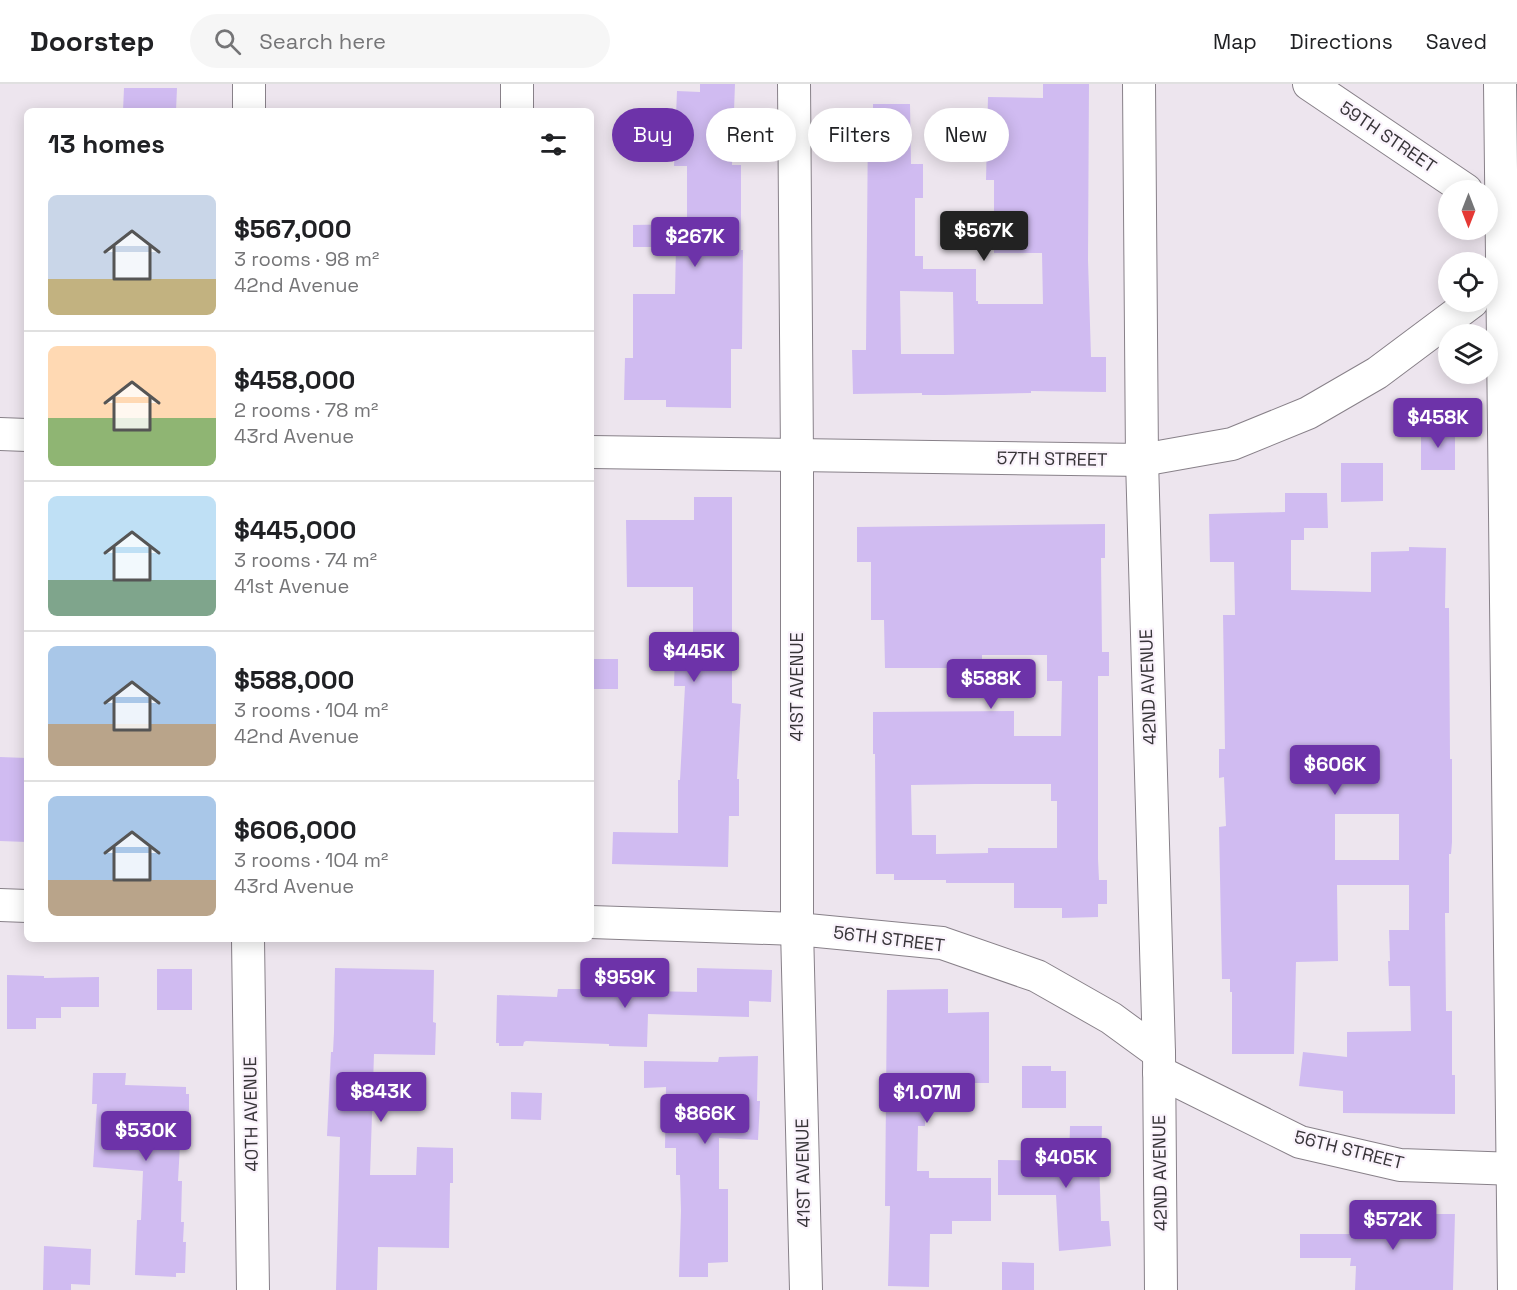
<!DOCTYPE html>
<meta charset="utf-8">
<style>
body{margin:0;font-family:"Space Grotesk",sans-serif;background:#f6f6f6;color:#202124;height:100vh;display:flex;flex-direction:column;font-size:22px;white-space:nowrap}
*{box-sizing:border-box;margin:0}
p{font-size:20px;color:#757577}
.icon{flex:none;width:33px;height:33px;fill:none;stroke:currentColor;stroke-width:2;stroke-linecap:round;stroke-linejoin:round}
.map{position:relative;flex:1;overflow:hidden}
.details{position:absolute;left:24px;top:24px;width:570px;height:834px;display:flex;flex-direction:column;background:#fff;border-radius:9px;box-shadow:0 3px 15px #0003}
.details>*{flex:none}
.guide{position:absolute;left:612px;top:24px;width:570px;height:54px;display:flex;gap:12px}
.needle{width:39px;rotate:180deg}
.buttons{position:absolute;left:1438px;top:96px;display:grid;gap:12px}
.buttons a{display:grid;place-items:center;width:60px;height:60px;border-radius:50%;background:#fff;box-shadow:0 3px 15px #0003;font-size:30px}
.price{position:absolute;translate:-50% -51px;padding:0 14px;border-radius:6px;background:#6d33a9;color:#fff;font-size:20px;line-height:39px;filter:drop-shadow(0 2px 3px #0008)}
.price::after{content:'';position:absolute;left:50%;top:36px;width:18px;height:14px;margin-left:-9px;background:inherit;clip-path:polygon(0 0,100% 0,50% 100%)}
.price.active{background:#222;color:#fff}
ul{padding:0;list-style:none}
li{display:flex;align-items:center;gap:18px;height:150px;padding:0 24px}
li+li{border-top:2px solid #e0e0e0}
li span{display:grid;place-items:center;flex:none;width:168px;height:120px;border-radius:9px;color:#555}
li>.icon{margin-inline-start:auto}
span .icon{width:72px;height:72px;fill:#fffc;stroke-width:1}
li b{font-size:26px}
h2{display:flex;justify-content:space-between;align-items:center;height:72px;padding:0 24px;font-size:26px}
.tag{padding:0 21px;border-radius:27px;background:#fff;box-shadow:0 3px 15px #0003;font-size:21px;line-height:54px}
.tag.active{background:#6d33a9;color:#fff}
header{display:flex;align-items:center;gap:36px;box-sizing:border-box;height:84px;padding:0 30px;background:#fff;border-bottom:2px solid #e0e0e0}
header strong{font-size:28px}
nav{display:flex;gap:33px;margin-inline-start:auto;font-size:21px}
.search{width:420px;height:54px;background:#f6f6f6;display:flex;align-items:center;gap:15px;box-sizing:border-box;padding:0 21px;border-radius:33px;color:#757577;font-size:22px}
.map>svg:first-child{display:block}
</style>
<header>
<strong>Doorstep</strong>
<div class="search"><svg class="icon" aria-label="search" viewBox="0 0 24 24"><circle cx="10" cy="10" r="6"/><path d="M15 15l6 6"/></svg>Search here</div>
<nav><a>Map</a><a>Directions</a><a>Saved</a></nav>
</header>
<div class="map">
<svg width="1517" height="1206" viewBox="0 0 1517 1206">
<rect width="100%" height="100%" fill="#ede5ee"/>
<!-- building -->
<g fill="#d0bbf1" fill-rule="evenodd">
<path d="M700,0H735L732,81H741V166H743L742,265H731V324L666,323V316H624L625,274H633V210H675L676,163H633V141L687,140V82H674L677,7L700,8Z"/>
<path d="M1043,0H1089L1088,176L1091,273H1106V308L1031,307V309L944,311H922V309L853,310L852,266H866L868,36H873V20H910L911,80H923V114H915V172H923V185H976V217H978V220H1043L1042,169H994V96H986L988,13L1043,14ZM900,207L953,208L954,270H901Z"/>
<path d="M124,4H177L176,27H123Z"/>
<rect x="1421" y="344" width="34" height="42"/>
<path d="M1341,379H1383V417L1341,418Z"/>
<path d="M1285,409H1327L1328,444H1304V456H1291V506L1371,508V468L1409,467V463L1446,464L1445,524H1449L1450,675H1452V758L1451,770H1449V829H1445L1446,927H1452V991H1455V1030L1343,1029V1007L1299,1002L1303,968L1347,973V948L1411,947L1410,902H1389L1388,877H1390L1389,846H1409V801H1337L1338,877L1296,878L1294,970H1232V908H1230V895H1222L1219,743L1226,742L1224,693L1219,694V665H1225L1223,531H1235L1234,478H1210L1209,430L1285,428ZM1335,730H1399V776H1335Z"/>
<path d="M694,413H732V619L741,620L737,695H739V732H729L728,783L612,780L613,748L678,749V696H680L685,602H674L675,569L677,552L693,553V503H627L626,436H694Z"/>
<path d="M1105,440V474H1101L1102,568H1109V592H1098V775L1099,796H1107V820H1098V833L1062,834V824H1014V799H946V796H894V790H876L875,670H873V628L1014,627V652H1061L1062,597H1047V571H982V584H885L884,536H871V478H857V443ZM975,700H1051V717H1057V764H988V769L936,770V751H912L911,701Z"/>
<rect x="591" y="575" width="27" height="30"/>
<path d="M0,673L27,674V758L0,757Z"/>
<path d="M335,884L434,886L433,938L436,939L435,971L374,970L370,1091H416L417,1063L453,1064V1099H450L449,1164L378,1163L377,1206H336L340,1053L327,1052L331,968H333L334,948Z"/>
<path d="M697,884L772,886L771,918L749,917V933L648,930L647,963L609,962V960L526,957L524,958L523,962H499V959H496L497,911L557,913L558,905H611L612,893L648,894L647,905L649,907L697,908Z"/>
<rect x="157" y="885" width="35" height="41"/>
<path d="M7,891L44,892V894L99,893V923H61V934H36V945H7Z"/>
<path d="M948,905V929L989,928V999H930V1012H926L925,1042H918L917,1087H929V1094H991V1137H952V1150H930L929,1203L888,1202L890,1122H885L887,906Z"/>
<path d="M758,972L757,1017H760L758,1056L719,1054V1105H728V1178L708,1179V1193H679L681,1127L680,1091H676V1064H665L666,1003L644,1004V977L718,978L719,973Z"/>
<path d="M1022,982H1051V987H1066V1024H1022Z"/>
<path d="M93,989H126L125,1001L186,1003V1010H189V1033H185V1043H181L178,1097H182L181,1138H184L183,1158H186L185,1189H176V1193L135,1191L137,1136H141L143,1087L93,1083L97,1020H92Z"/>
<path d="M511,1008L542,1009L541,1036L511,1035Z"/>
<path d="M1070,1042H1102L1101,1074H1099L1101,1137H1109L1111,1162L1059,1167L1056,1111H998V1076L1069,1077Z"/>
<path d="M1416,1130H1455L1453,1206H1355L1356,1182H1350L1351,1174H1300V1150H1351V1132L1416,1133Z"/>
<path d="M44,1162L91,1165L90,1201L71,1200V1206H43Z"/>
<path d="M1002,1178L1034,1179V1206H1002Z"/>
</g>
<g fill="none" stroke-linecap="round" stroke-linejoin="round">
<defs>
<g id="minor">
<path d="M517,0V27"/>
<path d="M794,0L797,372V845L806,1206"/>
<path d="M1139,0L1142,376L1159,969L1161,1206"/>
<path d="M1309,0L1466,106"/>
<path d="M1500,0L1514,1206"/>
<path d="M249,27V0"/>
<path d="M0,350L27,351"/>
<path d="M591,368L1142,376L1232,360L1308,329L1377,289L1472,218"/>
<path d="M0,821L27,822"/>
<path d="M591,838L797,845L942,859L1037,892L1111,934L1159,969"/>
<path d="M248,855L253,1206"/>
<path d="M1159,988L1300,1058L1400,1081L1517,1085"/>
</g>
</defs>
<!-- minor casing -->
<use href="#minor" stroke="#888189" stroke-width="34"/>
<!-- minor -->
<use href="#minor" stroke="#fff" stroke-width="32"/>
</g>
<g text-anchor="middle" stroke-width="4.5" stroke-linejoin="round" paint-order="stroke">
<!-- street labels -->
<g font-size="18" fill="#383539" stroke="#faf3fc">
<text transform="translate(1388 53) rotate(34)" y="6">59TH STREET</text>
<text transform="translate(1052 375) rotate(1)" y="6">57TH STREET</text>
<text transform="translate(797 603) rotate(-90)" y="6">41ST AVENUE</text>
<text transform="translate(1148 603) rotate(-92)" y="6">42ND AVENUE</text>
<text transform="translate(889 855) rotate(7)" y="6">56TH STREET</text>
<text transform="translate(251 1030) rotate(-91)" y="6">40TH AVENUE</text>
<text transform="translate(1349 1066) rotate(14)" y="6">56TH STREET</text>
<text transform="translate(803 1089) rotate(-91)" y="6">41ST AVENUE</text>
<text transform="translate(1160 1089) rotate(-91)" y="6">42ND AVENUE</text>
</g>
</g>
</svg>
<div class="buttons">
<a><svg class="needle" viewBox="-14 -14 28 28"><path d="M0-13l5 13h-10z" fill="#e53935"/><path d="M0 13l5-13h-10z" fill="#757577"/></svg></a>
<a><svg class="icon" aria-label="locate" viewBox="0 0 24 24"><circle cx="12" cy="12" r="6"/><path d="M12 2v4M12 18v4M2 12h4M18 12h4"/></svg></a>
<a><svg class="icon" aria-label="layers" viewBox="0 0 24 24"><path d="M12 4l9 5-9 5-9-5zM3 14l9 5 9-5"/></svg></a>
</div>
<b class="price active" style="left:984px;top:178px">$567K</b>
<b class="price" style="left:695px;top:184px">$267K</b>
<b class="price" style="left:1438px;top:365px">$458K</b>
<b class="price" style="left:694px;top:599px">$445K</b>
<b class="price" style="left:991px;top:626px">$588K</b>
<b class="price" style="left:1335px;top:712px">$606K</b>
<b class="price" style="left:625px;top:925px">$959K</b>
<b class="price" style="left:381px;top:1039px">$843K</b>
<b class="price" style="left:927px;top:1040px">$1.07M</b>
<b class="price" style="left:705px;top:1061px">$866K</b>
<b class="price" style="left:146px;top:1078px">$530K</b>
<b class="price" style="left:1066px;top:1105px">$405K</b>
<b class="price" style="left:1393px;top:1167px">$572K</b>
<div class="guide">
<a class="tag active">Buy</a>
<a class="tag">Rent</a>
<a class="tag">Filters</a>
<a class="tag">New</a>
</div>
<section class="details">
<h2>13 homes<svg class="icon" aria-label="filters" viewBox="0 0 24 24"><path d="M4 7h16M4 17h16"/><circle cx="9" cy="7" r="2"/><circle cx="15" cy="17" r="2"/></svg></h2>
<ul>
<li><span style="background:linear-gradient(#c9d6e8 70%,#c2b280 0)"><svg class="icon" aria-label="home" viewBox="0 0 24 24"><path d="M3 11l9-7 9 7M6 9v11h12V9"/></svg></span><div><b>$567,000</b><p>3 rooms · 98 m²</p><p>42nd Avenue</p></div></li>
<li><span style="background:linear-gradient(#ffd9b3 60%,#8fb573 0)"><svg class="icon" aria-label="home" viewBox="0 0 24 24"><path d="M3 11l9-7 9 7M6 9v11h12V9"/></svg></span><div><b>$458,000</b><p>2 rooms · 78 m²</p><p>43rd Avenue</p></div></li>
<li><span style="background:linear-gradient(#bfe0f5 70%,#7fa58c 0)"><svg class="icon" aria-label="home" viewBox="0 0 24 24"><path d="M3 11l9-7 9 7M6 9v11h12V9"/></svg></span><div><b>$445,000</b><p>3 rooms · 74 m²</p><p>41st Avenue</p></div></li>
<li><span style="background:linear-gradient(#a9c7e8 65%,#b9a48a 0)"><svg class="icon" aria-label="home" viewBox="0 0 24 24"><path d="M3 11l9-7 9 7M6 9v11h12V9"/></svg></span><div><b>$588,000</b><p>3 rooms · 104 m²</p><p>42nd Avenue</p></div></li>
<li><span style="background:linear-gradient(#a9c7e8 70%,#b9a48a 0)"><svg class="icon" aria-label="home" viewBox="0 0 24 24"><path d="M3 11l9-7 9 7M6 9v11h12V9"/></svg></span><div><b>$606,000</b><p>3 rooms · 104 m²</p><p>43rd Avenue</p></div></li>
</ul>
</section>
</div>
